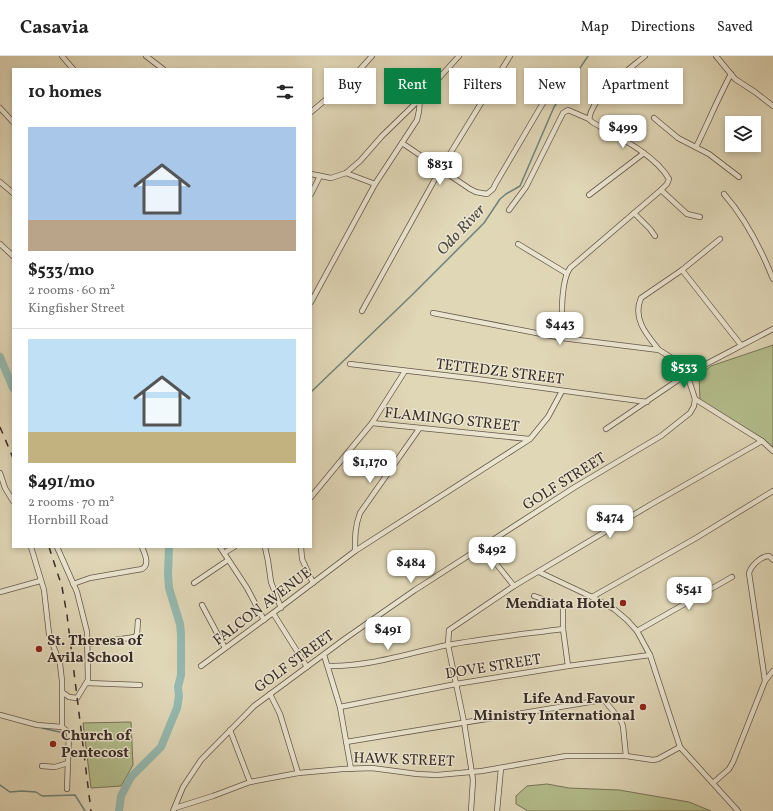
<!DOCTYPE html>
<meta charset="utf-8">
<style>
body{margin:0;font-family:Vollkorn,serif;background:#f2f2f2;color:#222;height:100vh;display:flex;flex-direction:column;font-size:15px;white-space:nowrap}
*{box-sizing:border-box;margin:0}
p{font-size:13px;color:#767676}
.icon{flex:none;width:22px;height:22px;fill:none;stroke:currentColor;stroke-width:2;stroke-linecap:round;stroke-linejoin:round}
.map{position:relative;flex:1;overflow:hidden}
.sheet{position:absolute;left:12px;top:12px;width:300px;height:480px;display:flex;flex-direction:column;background:#fff;border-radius:0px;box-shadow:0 2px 6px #0003}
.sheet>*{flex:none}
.banner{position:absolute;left:324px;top:12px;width:380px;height:36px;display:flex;gap:8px}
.buttons{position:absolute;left:725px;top:60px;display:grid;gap:8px}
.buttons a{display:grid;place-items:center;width:36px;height:36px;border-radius:0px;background:#fff;box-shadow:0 2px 6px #0003;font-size:20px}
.price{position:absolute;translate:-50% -34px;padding:0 9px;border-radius:8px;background:#fff;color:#222;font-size:13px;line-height:26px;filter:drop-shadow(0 1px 2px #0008)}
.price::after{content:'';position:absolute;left:50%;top:24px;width:12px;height:9px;margin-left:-6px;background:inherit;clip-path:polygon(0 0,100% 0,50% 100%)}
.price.current{background:#0b8043;color:#fff}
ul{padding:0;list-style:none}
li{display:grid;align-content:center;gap:8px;height:212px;padding:0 16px}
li+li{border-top:1px solid #e0e0e0}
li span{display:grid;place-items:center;height:124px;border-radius:0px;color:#555}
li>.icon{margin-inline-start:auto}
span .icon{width:72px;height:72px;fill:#fffc;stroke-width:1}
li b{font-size:17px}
h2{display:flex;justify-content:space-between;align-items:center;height:48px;padding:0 16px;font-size:17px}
.pill{padding:0 14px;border-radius:0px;background:#fff;box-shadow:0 2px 6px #0003;font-size:14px;line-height:36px}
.pill.current{background:#0b8043;color:#fff}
header{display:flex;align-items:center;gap:24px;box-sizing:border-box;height:56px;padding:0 20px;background:#fff;border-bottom:1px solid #e0e0e0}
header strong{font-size:19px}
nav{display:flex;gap:22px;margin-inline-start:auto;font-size:14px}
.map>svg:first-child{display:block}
</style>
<header>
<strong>Casavia</strong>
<nav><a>Map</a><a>Directions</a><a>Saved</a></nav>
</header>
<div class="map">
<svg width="773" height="755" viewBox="0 0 773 755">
<rect width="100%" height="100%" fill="#e0d7b7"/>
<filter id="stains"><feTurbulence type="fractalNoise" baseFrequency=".005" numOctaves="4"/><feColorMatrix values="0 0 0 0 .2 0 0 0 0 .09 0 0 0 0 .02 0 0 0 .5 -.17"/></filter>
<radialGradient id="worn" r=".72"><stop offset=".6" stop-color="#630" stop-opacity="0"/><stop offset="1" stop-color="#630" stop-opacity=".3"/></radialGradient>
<!-- green -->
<g fill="#b4be8d" stroke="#77765a">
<path d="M773,289V391L762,382L700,344L699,319L711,310Z"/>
<path d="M131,666L133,709L121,730L91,732L83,667Z"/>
<path d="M547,728L569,732L619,734L689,746L711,755H528L516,748V740L527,730Z"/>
</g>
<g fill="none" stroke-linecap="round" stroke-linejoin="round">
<!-- stream -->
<g stroke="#70817a" stroke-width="1.5">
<path d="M311,336L412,239L484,167L500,143L506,138L520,130L554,51L588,0"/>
<path d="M169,492L170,491"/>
<path d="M42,672L68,678"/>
<path d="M0,729L10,736L22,735L36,736L42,740L75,739L85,755"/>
</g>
<!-- river -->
<g stroke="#94b9b0" stroke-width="8">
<path d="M0,301L13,332"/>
<path d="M119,755L121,740L131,721L161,691L177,652L179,640L178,631L181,619V578L180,568L169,532L168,518L169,491"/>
</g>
<defs>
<g id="street">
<path d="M62,0L73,13"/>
<path d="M146,0L163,13"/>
<path d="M716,0L735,23L755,36L773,50"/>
<path d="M0,52L13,66"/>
<path d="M311,56L354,20L372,0"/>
<path d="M654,62L678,82L709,98L739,121"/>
<path d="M589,63C593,39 627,15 645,0"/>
<path d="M402,87L470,133L476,136L487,138L493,133L496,127L550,35"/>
<path d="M696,91C708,67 718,42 731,18"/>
<path d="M346,117L375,128"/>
<path d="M311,118L331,122L346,117L360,105L382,80L420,43L459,0"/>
<path d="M0,126L13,137"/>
<path d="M661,134L687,158L700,161"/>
<path d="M311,138L320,120"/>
<path d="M724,138C745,162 761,193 773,223"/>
<path d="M589,139L644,97"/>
<path d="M509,154L526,131L563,57L568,54L589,63L592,66C615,79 656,99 669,123L667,128L661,134L570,212C560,226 562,264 562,282"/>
<path d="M634,157L650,173L655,180"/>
<path d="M0,188L13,200"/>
<path d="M518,188L566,217"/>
<path d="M682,214L741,289"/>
<path d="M311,246L375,128L417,64L419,55L420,43"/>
<path d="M362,255L440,114L510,0"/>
<path d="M659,294C647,279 632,263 641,242L682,214L720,183"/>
<path d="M350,308L477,323L647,346"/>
<path d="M695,343L762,385L773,395"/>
<path d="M372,367L529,383"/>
<path d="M606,373L687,318L773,273"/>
<path d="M0,417L5,432L13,445"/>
<path d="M311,441L372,367L405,315"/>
<path d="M482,490L514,530"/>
<path d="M31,491L44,534L49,578L60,608L62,625V671"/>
<path d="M57,491L77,536L87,576L88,624L77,642L69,641L62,636"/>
<path d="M220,491L247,532L264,564"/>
<path d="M265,491L268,505L271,526L281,552"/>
<path d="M301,491L302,503L313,527"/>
<path d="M355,495C355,481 355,470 360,457L419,373"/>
<path d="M224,497L234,491"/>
<path d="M539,516L592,541L614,553L627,564L637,575L650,599L680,691L738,755"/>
<path d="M194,527L228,504"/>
<path d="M73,528L90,522L142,513C150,508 145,499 142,491"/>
<path d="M0,536L40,525"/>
<path d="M534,540L559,549L562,550L563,553V573L568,610"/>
<path d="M592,541L696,482L773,435"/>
<path d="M202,549L225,592"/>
<path d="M273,557L307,611"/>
<path d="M637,575L732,521"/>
<path d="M87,588L135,581L137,578L138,565"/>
<path d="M324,599L340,651L351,713"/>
<path d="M201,610L273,557L355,495L530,383L548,361L562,335"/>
<path d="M328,610C370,611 408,597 448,589C486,582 525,578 563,573"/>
<path d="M765,625L749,517C751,510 761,500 769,500L773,504"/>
<path d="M87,627L140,629"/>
<path d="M270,638L280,658L298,717"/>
<path d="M340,651L456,628L568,610L650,599"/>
<path d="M0,659L37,669L62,671L67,675L69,677L67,733"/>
<path d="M230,674L250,726"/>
<path d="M346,686L602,644L605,645L621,665L623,670L626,700"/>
<path d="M42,710L55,711L68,707"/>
<path d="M713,727L729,713L733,706L765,625L773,615"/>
<path d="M175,752L213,740L250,726L298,717L343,713L372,712L417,718L437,719L482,715L566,700H626L653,704L658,703L680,691"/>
<path d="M173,755L183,731L201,704L254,650L346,582L415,534L575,431L661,380L690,357L694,350L695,343L687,318L672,302L659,294L562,282L433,257"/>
<path d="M471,755L473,724L464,666L448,589L449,574L514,530L650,449L762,385"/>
<path d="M497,755L501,712"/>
</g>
</defs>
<!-- street casing -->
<use href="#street" stroke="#64584c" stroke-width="6"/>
<!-- street -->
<use href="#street" stroke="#ebe5d0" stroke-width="4.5"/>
<!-- rail -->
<g stroke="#3a2d28" stroke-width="1.5" stroke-dasharray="7 7" stroke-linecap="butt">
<path d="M0,371L13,402"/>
<path d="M49,491L62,531L67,559L91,755"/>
</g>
</g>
<!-- markers -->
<g fill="#8f2418" stroke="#ebe5d0" stroke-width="1.5">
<circle cx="623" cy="547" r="4"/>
<circle cx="39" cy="593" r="4"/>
<circle cx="643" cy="651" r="4"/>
<circle cx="53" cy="688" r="4"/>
</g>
<g text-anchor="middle" stroke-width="3" stroke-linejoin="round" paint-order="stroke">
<!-- street labels -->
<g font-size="15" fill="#3a2d28" stroke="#ebe5d0">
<text transform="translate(500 315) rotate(7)" y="5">TETTEDZE STREET</text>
<text transform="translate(452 363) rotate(6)" y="5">FLAMINGO STREET</text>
<text transform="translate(564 425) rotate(-32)" y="5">GOLF STREET</text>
<text transform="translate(262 550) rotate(-37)" y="5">FALCON AVENUE</text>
<text transform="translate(294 605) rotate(-36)" y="5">GOLF STREET</text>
<text transform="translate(493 610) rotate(-9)" y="5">DOVE STREET</text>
<text transform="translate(404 703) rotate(2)" y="5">HAWK STREET</text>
</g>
<!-- poi labels -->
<g font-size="15" font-weight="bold" fill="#3a2d28" stroke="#ebe5d0" text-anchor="end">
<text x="615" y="552">Mendiata Hotel</text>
<text x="47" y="589" text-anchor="start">St. Theresa of<tspan x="47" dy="17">Avila School</tspan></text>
<text x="635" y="647">Life And Favour<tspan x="635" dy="17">Ministry International</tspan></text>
<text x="61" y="684" text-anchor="start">Church of<tspan x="61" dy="17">Pentecost</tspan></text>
</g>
<!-- water labels -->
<g font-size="16" font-style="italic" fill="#4c4943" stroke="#ebe5d0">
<text transform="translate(460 173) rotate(-47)" y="6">Odo River</text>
</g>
</g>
<rect width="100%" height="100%" filter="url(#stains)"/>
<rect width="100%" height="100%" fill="url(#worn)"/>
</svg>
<div class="buttons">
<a><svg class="icon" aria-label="layers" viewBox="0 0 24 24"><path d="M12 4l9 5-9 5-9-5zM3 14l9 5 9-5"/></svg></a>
</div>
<b class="price" style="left:623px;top:93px">$499</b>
<b class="price" style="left:440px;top:130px">$831</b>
<b class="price" style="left:560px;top:290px">$443</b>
<b class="price current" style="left:684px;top:333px">$533</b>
<b class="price" style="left:370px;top:428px">$1,170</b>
<b class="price" style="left:610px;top:483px">$474</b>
<b class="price" style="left:492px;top:515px">$492</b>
<b class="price" style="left:411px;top:528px">$484</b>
<b class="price" style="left:689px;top:555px">$541</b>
<b class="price" style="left:388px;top:595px">$491</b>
<div class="banner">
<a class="pill">Buy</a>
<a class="pill current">Rent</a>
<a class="pill">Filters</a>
<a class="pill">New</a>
<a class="pill">Apartment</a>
</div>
<section class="sheet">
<h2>10 homes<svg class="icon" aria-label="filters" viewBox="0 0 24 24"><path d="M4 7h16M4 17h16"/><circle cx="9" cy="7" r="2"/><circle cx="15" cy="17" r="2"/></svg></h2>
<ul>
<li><span style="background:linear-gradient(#a9c7e8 75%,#b9a48a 0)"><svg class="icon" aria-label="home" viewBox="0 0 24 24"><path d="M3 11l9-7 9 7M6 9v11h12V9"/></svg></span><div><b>$533/mo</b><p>2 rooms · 60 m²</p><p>Kingfisher Street</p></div></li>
<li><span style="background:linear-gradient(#bfe0f5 75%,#c2b280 0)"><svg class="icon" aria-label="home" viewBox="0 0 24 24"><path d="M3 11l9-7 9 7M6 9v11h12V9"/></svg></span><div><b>$491/mo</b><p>2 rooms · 70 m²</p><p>Hornbill Road</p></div></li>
</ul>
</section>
</div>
